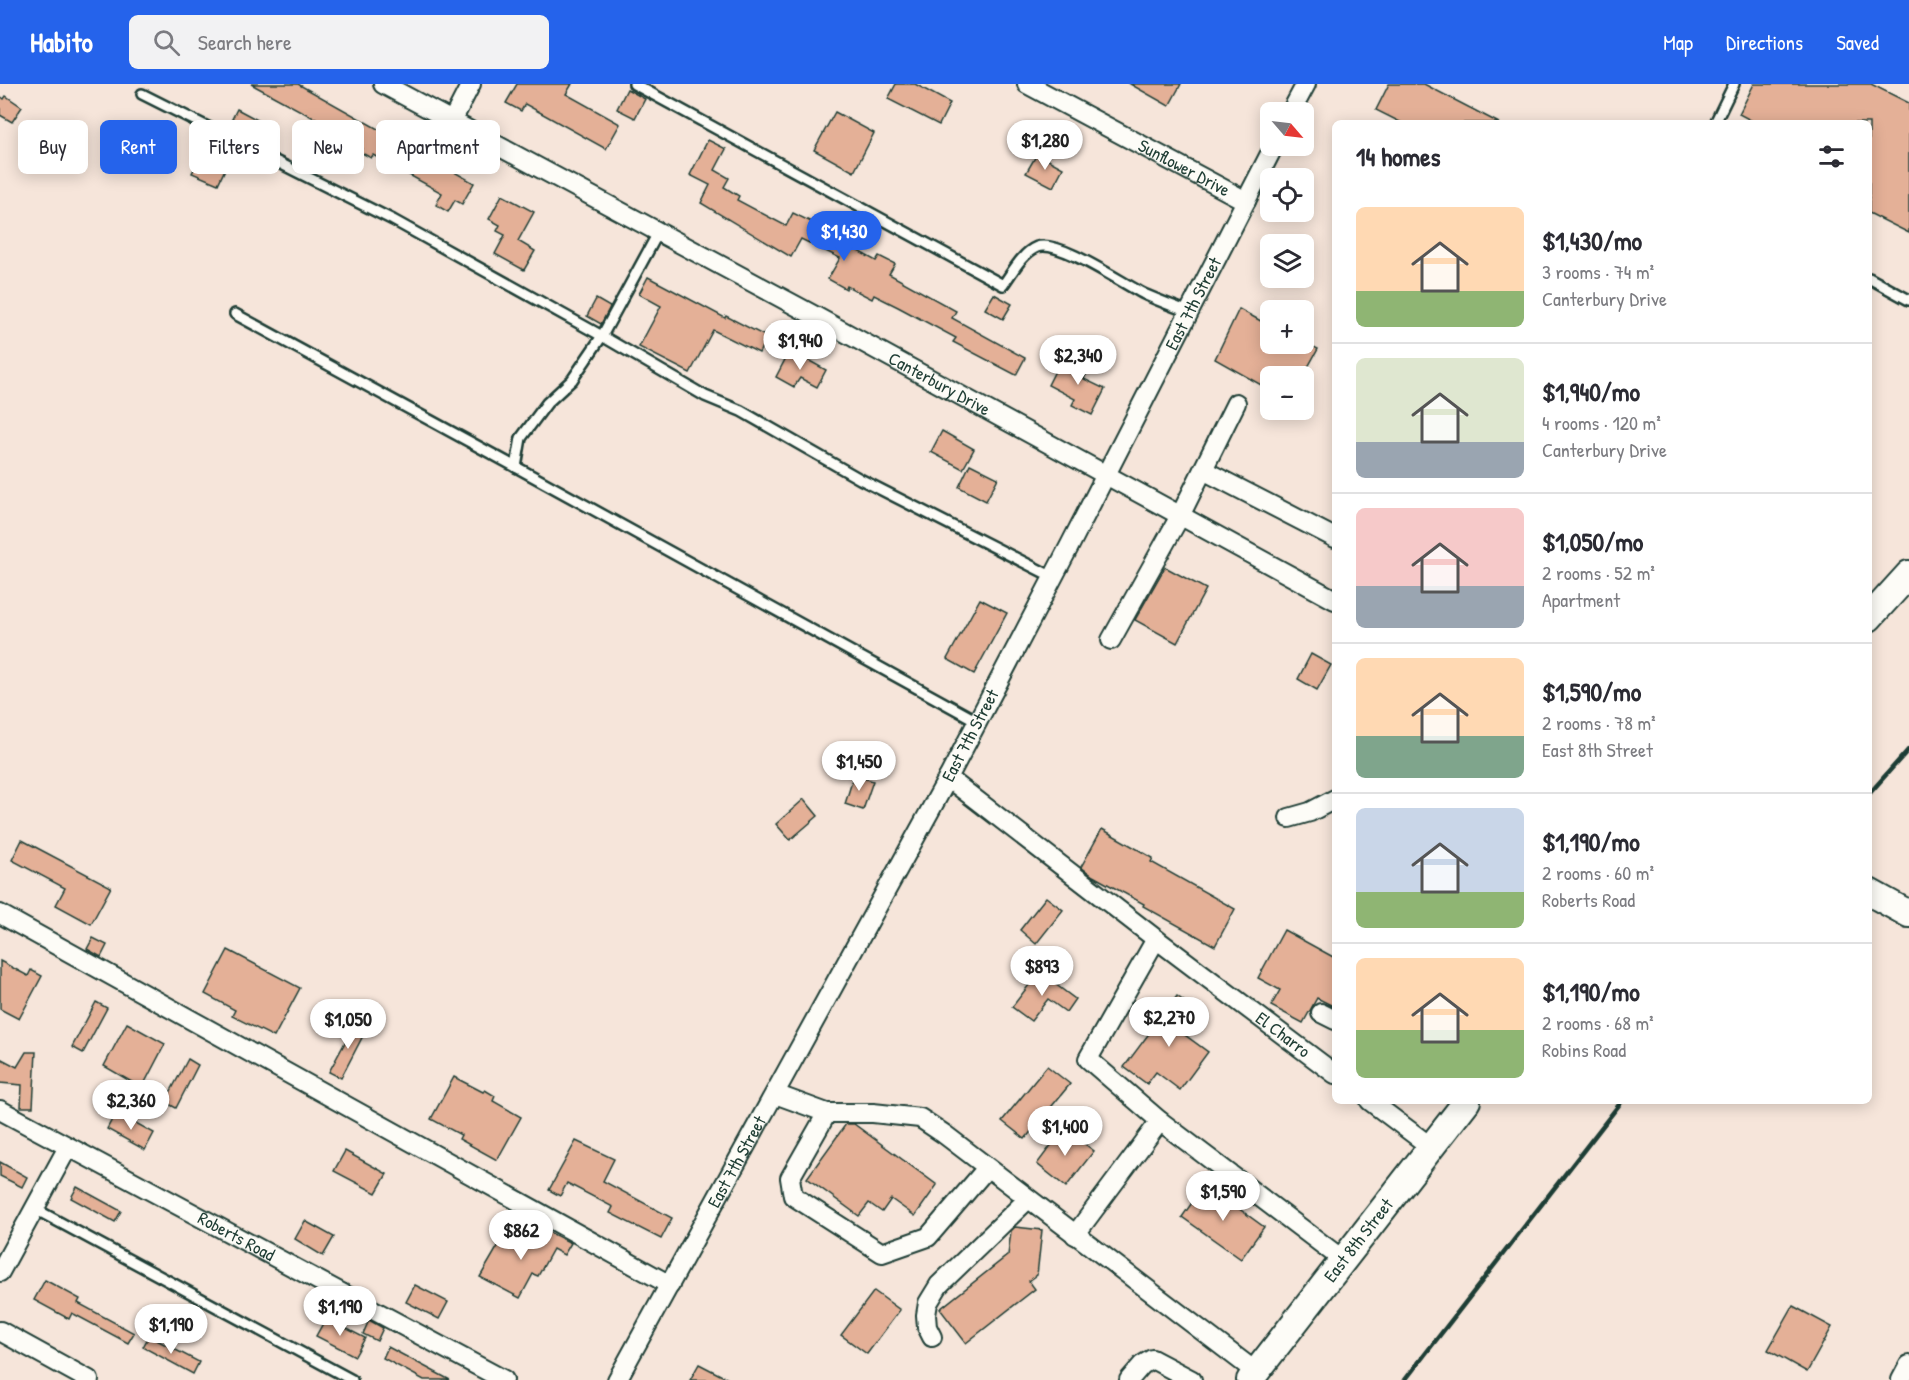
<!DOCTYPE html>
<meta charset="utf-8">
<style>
body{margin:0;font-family:"Patrick Hand",sans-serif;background:#f2f2f3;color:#2b2b33;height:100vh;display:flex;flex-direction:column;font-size:22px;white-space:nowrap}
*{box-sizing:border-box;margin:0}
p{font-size:20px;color:#7c7c81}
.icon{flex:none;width:33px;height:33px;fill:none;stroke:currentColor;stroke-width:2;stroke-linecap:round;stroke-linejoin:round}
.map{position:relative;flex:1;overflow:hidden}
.sheet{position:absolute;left:1332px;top:36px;width:540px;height:984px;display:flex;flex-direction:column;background:#fff;border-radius:9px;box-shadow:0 3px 15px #0003}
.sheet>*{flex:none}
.hud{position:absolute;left:18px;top:36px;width:570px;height:54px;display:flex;gap:12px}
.needle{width:39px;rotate:118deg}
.controls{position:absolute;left:1260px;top:18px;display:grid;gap:12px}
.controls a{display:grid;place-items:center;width:54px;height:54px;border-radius:9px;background:#fff;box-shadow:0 3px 15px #0003;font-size:30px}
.price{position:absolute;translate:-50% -51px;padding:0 14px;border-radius:21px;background:#fff;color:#222;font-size:20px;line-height:39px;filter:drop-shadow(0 2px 3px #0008)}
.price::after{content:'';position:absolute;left:50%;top:36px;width:18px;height:14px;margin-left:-9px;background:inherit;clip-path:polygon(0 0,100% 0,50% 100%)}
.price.selected{background:#2563eb;color:#fff}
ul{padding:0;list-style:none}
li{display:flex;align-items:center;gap:18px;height:150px;padding:0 24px}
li+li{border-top:2px solid #e1e1e2}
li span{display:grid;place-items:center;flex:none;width:168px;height:120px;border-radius:9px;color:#555}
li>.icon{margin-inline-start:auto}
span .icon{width:72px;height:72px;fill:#fffc;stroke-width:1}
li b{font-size:26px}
h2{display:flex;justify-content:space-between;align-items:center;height:72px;padding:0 24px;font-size:26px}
.pill{padding:0 21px;border-radius:9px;background:#fff;box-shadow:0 3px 15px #0003;font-size:21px;line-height:54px}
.pill.selected{background:#2563eb;color:#fff}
header{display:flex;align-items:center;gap:36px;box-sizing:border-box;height:84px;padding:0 30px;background:#2563eb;color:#fff}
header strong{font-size:28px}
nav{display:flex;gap:33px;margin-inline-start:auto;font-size:21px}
.search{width:420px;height:54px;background:#f2f2f3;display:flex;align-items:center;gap:15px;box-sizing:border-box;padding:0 21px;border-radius:9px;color:#7c7c81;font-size:22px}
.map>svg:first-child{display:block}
</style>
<header>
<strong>Habito</strong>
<div class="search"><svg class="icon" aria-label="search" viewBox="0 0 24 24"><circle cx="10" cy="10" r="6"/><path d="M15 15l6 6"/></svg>Search here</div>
<nav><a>Map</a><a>Directions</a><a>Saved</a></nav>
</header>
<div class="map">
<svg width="1909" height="1296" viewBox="0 0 1909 1296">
<rect width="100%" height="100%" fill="#f6e5da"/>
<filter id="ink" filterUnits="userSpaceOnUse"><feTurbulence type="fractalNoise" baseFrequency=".0167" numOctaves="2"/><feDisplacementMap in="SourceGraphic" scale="12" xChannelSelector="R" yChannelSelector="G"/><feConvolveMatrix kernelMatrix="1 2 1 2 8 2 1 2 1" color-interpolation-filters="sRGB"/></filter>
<g filter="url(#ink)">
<!-- building -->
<g fill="#e4b097" stroke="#1f3d34" stroke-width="1.5">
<path d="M251,0H298L474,99L462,120L455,116L448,128L436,121L442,109L373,71L371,74L360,68L362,64L323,44L325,40Z"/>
<path d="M517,0H572L566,10L620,40L606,65L525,20L521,27L506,19Z"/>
<path d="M896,0H915L950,19L939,41L888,15Z"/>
<path d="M1130,0H1181L1169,22Z"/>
<path d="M1389,0H1424L1499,39H1402L1376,26Z"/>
<path d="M1754,0H1871L1909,19V149L1869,129V39H1756L1739,30Z"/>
<path d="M627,5L645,15L635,34L617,25Z"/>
<path d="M0,12L4,15L6,12L22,23L12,38L0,31Z"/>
<path d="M237,25L265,40L257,57L227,45Z"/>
<path d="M835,28L874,49L854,88L814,66Z"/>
<path d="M708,56L726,65L715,86L729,94L724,103L739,112L737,116L786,142L793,129L842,153L840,157L876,177L879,172L895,180L889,190L956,227L952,234L1025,274L1016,291L953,258L956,254L898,223L874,211L872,215L847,202L846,205L828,195L840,174L801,155L791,173L701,119L710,101L690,91Z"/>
<path d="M209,57L218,61L221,57L235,64L218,100L192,89Z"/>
<path d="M1037,70L1063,84L1053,103L1026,89Z"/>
<path d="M502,111L534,128L518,157L535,167L524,186L495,170L505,151L497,147L500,141L489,135Z"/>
<path d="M648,193L725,234L726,232L767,253L759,269L713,246L690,289L639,263L661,222L639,210Z"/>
<path d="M994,210L1012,220L1003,235L985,225Z"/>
<path d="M596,215L610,223L601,240L587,232Z"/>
<path d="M1239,225L1270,242V260H1308L1318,265L1303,292H1270V306L1215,275Z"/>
<path d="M790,266L826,286L817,303L800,294L794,303L776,293Z"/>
<path d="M1075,275L1090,282L1084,295L1105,305L1092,331L1072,321L1075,315L1048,301L1058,281L1069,287Z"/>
<path d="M942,347L974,365L963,385L931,368Z"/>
<path d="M970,380L998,394L986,417L959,403Z"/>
<path d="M1165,483L1206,505L1177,559L1135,536Z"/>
<path d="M980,515L1007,529L974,590L947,575Z"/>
<path d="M1311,570L1331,581L1317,606L1298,595Z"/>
<path d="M854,691L873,697L863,726L845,720Z"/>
<path d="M804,715L818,732L790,756L776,740Z"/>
<path d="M1102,745L1153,774L1151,778L1235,825L1215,862L1143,822L1144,820L1093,792L1081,783Z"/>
<path d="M22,756L111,803L91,840L56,821L65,804L12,776Z"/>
<path d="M1046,813L1063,826L1036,860L1020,846Z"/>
<path d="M1284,846L1335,874V923L1317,914L1303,939L1271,922L1280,906L1258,894Z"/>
<path d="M93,854L107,861L101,873L87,865Z"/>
<path d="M228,866L300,904L274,953L232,932L235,926L205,910Z"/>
<path d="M0,877L28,892L31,886L42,892L19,935L0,925Z"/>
<path d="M1039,888L1075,915L1066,928L1048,915L1031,937L1012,923Z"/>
<path d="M1177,912L1201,930L1185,951L1208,968L1180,1006L1156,988L1147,1000L1124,983Z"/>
<path d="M96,918L107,924L83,969L72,963Z"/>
<path d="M356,938L367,944L341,994L329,988Z"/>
<path d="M127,939L165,960L142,1004L104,982Z"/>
<path d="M26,968H36L33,1023H21L22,1001L0,999V974L17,983Z"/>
<path d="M188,975L198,981L176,1024L165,1018Z"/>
<path d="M1047,982L1070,1000L1025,1055L1002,1037Z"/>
<path d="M454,993L483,1008L485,1006L495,1012L493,1017L521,1033L497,1076L459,1055L461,1051L431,1035Z"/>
<path d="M116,1028L154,1049L145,1066L107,1045Z"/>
<path d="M846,1040H854L937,1101L915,1132L891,1115L882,1128L869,1119L859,1132L807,1094Z"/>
<path d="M1064,1044L1094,1067L1066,1103L1037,1080Z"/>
<path d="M576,1057L614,1075L603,1097L672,1134L661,1155L610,1129L613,1123L567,1099L560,1112L549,1106Z"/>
<path d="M345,1067L387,1090L376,1109L334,1087Z"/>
<path d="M0,1078L27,1093L22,1103L0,1092Z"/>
<path d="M1205,1100L1264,1143L1241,1175L1182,1133Z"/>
<path d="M77,1103L121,1127L115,1138L71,1114Z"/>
<path d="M305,1137L334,1153L323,1172L295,1155Z"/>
<path d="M1015,1143L1042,1146L1037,1191L1029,1197L1035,1205L966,1259L940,1225L1008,1171L1011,1147Z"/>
<path d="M508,1145L535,1161L536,1159L538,1160L545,1146L571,1159L564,1171L553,1165L538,1192L533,1190L520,1214L480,1193Z"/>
<path d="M45,1196L80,1215L78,1219L134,1249L128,1259L72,1229L69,1235L34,1216Z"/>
<path d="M415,1201L448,1218L439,1235L406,1218Z"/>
<path d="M874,1207L900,1226L867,1270L841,1251Z"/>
<path d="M1793,1222L1832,1243L1807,1288L1768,1266Z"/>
<path d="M326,1234L365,1254L355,1272L316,1252Z"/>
<path d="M369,1236L383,1244L377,1257L363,1250Z"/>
<path d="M149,1252L199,1278L193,1290L143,1263Z"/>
<path d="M388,1263L450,1296H424L383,1274Z"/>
<path d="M699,1280L730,1296H690Z"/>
</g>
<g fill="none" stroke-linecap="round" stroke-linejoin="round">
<defs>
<g id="service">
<path d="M634,0L1003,201C1012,189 1022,169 1037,163C1059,155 1123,200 1146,211C1160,217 1175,223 1189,228"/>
<path d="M142,10L393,136L602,252L705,312L741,327L860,395L1053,493"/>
<path d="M1715,39L1734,0"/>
<path d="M658,149L602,252L572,296L547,319L521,354L516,383L977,637"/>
<path d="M1869,194L1909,216"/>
<path d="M235,230L516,383"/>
<path d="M35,1125L352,1296"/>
</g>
<g id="minor">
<path id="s1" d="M383,0L815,232L1335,516"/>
<path id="s2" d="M1027,0L1246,117"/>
<path d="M1291,28L1306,0"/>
<path d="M452,37L471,0"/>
<path d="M1203,386L1335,454"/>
<path d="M1111,556L1180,432L1236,319"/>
<path id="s3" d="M948,694L1156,855L1335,990"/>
<path d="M1289,734L1310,728L1335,715"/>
<path d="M0,830L670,1201"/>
<path d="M1156,855L1088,975L1160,1037L1343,1176"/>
<path d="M1321,929L1335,936"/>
<path d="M775,1010L827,1029"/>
<path d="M1370,1017L1431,1063"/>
<path id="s4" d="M0,1026L504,1296"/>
<path d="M987,1084L928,1153L882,1169L793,1112L790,1094L827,1029H873L920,1034L944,1050L1256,1288"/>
<path d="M1075,1151L1160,1037"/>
<path d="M0,1188L68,1063"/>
<path d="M0,1247L89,1296"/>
<path d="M932,1253L927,1243L926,1231L928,1219L939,1201L1028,1115"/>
<path id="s5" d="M617,1296L948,694L1070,461L1274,62"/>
<path d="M1129,1296L1142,1281L1152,1275L1192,1296"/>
<path d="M1901,1296L1909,1281"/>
</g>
<g id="secondary">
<path d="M1869,534L1909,490"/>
<path d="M1869,808L1909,830"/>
<path id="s6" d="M1250,1296L1467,1017"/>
</g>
</defs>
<!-- service casing -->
<use href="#service" stroke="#1f3d34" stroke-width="14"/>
<!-- minor casing -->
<use href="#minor" stroke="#1f3d34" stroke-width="22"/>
<!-- secondary casing -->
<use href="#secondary" stroke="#1f3d34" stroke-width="30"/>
<!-- service -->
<use href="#service" stroke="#fdfcf7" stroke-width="9"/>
<!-- minor -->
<use href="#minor" stroke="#fdfcf7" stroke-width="18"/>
<!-- secondary -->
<use href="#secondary" stroke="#fdfcf7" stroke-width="26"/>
<!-- rail -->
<g stroke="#1f3d34" stroke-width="4.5">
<path d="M1869,710L1909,665"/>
<path d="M1405,1296L1622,1017"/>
</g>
</g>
</g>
<g text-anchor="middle" stroke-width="4.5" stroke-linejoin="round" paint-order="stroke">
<!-- street labels -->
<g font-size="18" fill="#1f3d34" stroke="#fdfcf7">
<text dy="6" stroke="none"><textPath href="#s2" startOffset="178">Sunflower Drive</textPath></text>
<text dy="6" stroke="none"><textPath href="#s5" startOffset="1221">East 7th Street</textPath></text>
<text dy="6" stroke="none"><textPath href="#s1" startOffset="632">Canterbury Drive</textPath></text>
<text dy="6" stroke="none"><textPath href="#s5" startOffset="735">East 7th Street</textPath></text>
<text dy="6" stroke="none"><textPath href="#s3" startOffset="422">El Charro</textPath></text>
<text dy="6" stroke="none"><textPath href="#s5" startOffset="249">East 7th Street</textPath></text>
<text dy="6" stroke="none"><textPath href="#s4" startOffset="268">Roberts Road</textPath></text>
<text dy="6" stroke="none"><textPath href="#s6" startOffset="177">East 8th Street</textPath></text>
</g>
</g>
</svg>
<div class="controls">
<a><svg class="needle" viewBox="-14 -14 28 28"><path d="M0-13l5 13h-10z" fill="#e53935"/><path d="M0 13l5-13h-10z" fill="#7c7c81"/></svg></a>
<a><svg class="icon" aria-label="locate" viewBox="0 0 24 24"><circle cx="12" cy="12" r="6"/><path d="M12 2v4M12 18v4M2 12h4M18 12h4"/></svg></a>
<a><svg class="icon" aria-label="layers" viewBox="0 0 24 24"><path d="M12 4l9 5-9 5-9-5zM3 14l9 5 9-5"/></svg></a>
<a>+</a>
<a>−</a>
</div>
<b class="price" style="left:1045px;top:87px">$1,280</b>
<b class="price selected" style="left:844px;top:178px">$1,430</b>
<b class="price" style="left:800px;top:287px">$1,940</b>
<b class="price" style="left:1078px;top:302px">$2,340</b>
<b class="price" style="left:859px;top:708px">$1,450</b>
<b class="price" style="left:1042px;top:913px">$893</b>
<b class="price" style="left:1169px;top:964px">$2,270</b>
<b class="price" style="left:348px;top:966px">$1,050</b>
<b class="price" style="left:131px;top:1047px">$2,360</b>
<b class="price" style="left:1065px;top:1073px">$1,400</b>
<b class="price" style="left:1223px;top:1138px">$1,590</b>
<b class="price" style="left:521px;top:1177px">$862</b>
<b class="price" style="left:340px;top:1253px">$1,190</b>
<b class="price" style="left:171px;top:1271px">$1,190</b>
<div class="hud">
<a class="pill">Buy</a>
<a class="pill selected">Rent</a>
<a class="pill">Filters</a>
<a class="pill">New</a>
<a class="pill">Apartment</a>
</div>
<section class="sheet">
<h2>14 homes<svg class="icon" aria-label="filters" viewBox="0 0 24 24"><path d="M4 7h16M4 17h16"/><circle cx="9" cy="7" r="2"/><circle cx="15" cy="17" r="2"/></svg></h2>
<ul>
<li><span style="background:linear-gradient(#ffd9b3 70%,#8fb573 0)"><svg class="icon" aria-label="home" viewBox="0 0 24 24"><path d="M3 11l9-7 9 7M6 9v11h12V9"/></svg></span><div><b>$1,430/mo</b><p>3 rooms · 74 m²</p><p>Canterbury Drive</p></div></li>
<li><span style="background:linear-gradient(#dfe7d0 70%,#9aa5b1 0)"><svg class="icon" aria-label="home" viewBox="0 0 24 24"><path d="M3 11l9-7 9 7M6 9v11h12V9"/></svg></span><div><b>$1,940/mo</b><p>4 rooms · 120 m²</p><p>Canterbury Drive</p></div></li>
<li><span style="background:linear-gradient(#f6c9c9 65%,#9aa5b1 0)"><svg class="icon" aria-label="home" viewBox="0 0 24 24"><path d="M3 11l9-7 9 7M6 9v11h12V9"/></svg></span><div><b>$1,050/mo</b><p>2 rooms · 52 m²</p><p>Apartment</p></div></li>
<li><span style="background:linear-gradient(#ffd9b3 65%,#7fa58c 0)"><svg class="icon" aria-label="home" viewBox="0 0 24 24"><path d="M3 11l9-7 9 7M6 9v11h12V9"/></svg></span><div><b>$1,590/mo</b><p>2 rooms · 78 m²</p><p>East 8th Street</p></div></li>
<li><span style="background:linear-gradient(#c9d6e8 70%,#8fb573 0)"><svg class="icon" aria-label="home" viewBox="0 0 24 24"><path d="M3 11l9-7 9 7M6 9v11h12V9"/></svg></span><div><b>$1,190/mo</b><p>2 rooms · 60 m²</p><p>Roberts Road</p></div></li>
<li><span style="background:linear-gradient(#ffd9b3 60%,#8fb573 0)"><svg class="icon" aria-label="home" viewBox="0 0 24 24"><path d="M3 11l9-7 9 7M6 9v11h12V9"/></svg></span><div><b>$1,190/mo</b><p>2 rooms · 68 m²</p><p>Robins Road</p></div></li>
</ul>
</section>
</div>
